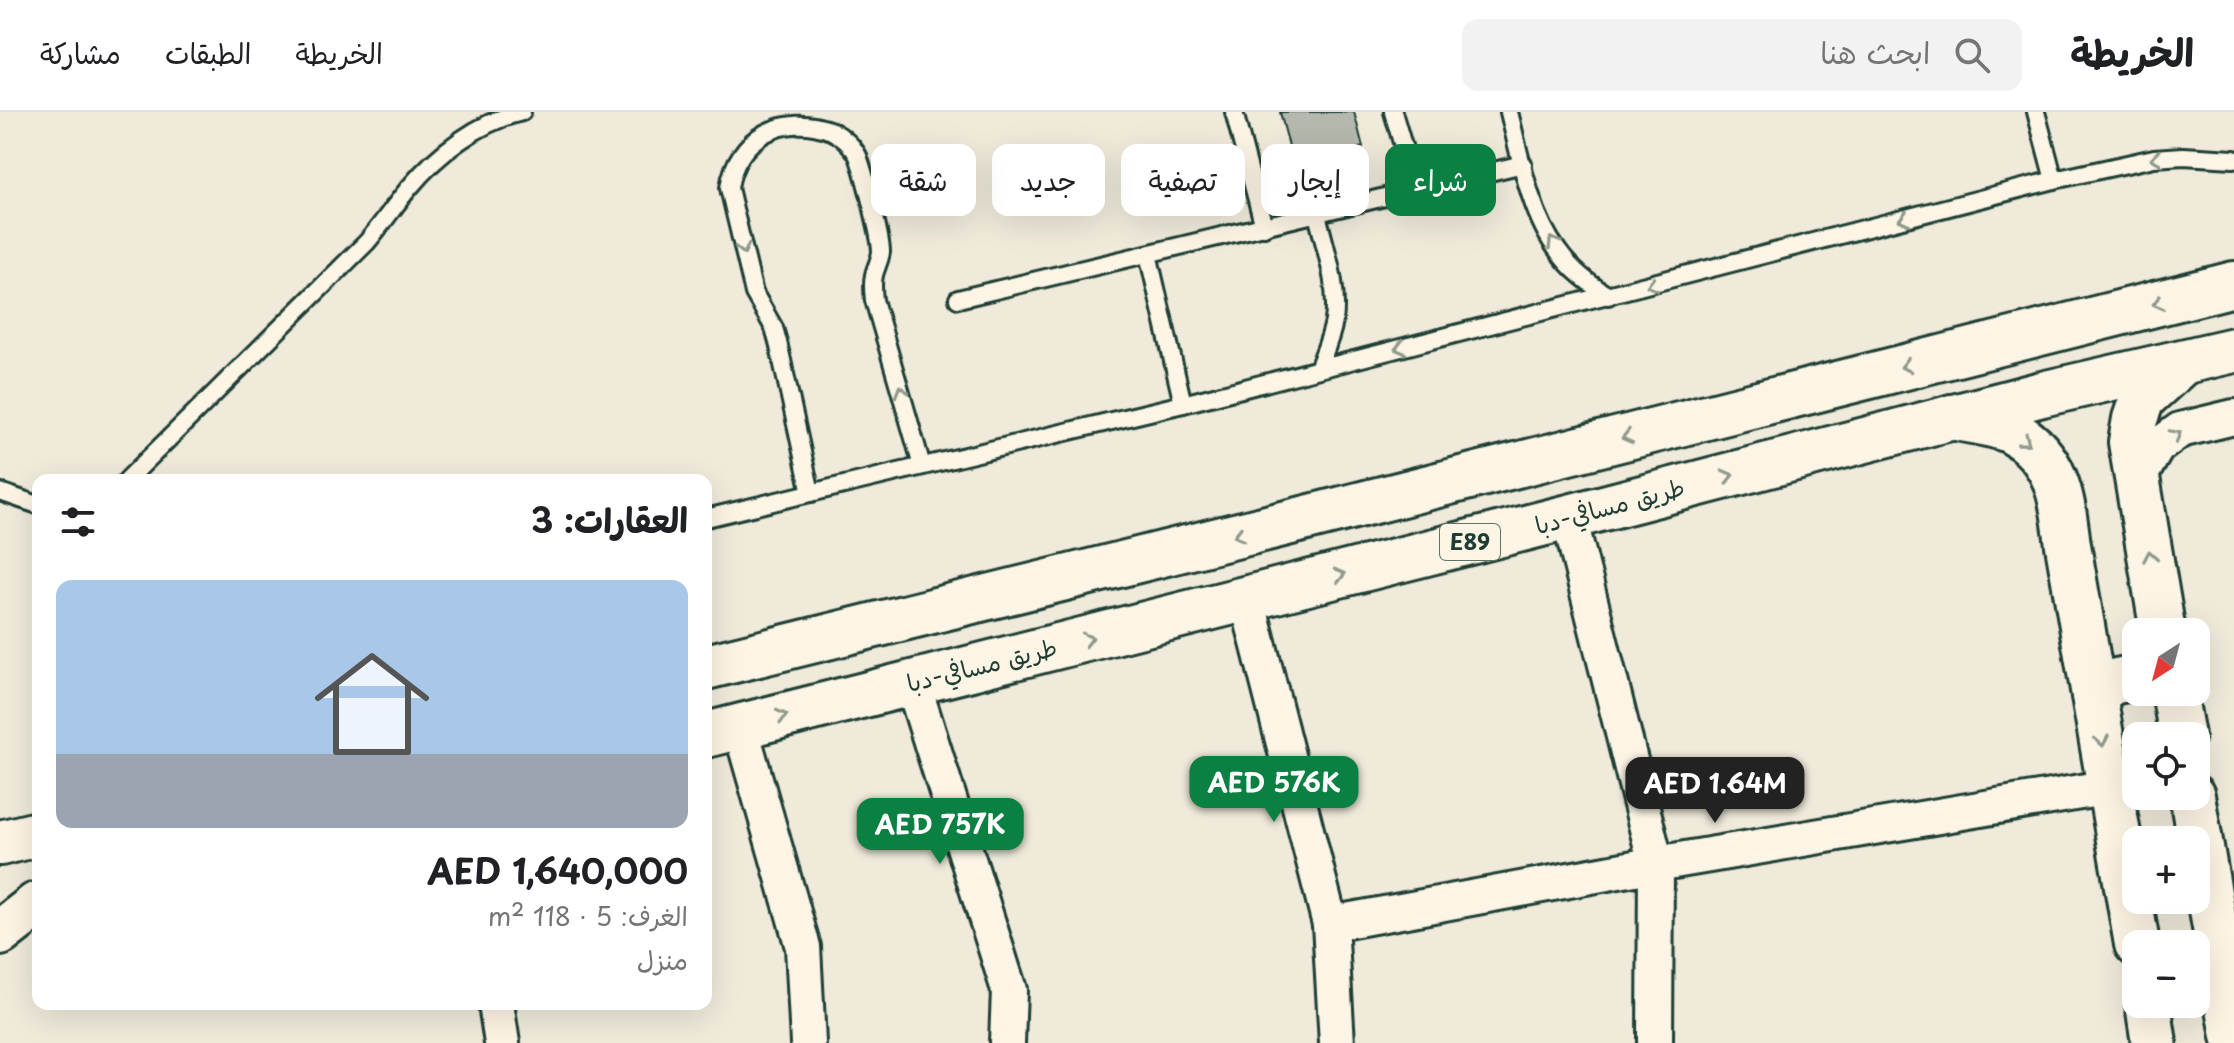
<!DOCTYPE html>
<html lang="ar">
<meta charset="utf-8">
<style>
body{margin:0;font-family:"Playpen Sans","Playpen Sans Arabic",sans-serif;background:#f2f2f2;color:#202124;direction:rtl;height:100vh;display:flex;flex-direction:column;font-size:30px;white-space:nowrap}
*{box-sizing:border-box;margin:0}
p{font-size:26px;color:#757577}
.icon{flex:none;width:44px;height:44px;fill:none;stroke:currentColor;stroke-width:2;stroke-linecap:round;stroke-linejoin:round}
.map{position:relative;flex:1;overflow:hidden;direction:ltr}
.sheet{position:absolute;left:32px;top:362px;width:680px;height:536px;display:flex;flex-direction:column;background:#fff;border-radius:16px;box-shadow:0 8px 32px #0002;direction:rtl}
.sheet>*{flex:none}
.guide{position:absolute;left:736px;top:32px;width:760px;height:72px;direction:rtl;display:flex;gap:16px}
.needle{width:52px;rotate:216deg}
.tools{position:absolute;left:2122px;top:506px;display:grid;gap:16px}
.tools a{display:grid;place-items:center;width:88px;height:88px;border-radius:16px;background:#fff;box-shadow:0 8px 32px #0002;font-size:40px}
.price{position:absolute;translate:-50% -68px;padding:0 18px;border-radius:16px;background:#0b8043;color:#fff;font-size:26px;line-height:52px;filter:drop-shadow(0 2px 4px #0008)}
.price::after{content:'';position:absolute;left:50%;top:48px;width:24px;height:18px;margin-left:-12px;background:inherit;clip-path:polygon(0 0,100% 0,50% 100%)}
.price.selected{background:#222;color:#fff}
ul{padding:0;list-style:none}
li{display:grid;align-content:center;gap:16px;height:424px;padding:0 24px}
li span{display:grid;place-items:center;height:248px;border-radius:16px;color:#555}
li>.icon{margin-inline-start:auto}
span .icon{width:144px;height:144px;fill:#fffc;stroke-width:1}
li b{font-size:34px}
h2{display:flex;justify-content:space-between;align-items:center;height:96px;padding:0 24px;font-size:34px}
.tag{padding:0 28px;border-radius:16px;background:#fff;box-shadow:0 8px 32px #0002;font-size:28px;line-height:72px}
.tag.selected{background:#0b8043;color:#fff}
header{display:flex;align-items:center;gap:48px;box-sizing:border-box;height:112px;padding:0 40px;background:#fff;border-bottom:2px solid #e0e0e0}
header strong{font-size:38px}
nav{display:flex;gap:44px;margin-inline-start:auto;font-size:28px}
.search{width:560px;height:72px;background:#f2f2f2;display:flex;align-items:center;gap:20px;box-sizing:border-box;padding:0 28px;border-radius:16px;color:#757577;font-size:30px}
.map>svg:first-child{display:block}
</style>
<header>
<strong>الخريطة</strong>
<div class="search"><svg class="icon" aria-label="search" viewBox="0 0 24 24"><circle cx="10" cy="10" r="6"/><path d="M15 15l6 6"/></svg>ابحث هنا</div>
<nav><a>الخريطة</a><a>الطبقات</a><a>مشاركة</a></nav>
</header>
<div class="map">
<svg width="2234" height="931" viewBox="0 0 2234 931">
<rect width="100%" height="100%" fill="#efeada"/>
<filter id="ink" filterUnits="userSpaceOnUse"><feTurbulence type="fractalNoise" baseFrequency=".0125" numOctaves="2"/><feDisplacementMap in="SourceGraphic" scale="16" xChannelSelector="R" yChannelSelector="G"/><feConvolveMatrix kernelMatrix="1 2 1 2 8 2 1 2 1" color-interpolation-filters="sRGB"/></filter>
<g filter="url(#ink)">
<!-- building -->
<path fill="#b5b9ad" stroke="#1f3d34" stroke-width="2" d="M1280,0H1354L1363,35L1294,53Z"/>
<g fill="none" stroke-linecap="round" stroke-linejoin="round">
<defs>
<g id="service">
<path d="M1234,0L1264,115"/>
<path d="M1393,0L1416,78"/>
<path d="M1509,0C1520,44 1530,102 1558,139C1571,158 1589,171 1608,184"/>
<path d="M2036,0L2054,68"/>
<path d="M1317,102C1325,136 1339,174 1334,209C1331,226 1324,241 1318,257"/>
<path d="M1148,142L1183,292"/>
<path d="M958,187L1523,52"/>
<path d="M127,368L367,130C382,112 395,93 409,76C437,42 478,10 522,0"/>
<path d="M0,380L38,393"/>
<path d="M811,381L778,230L774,216L754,181L729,76C736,25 784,0 832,19C842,24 853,34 858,44C864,60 881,125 881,140C880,148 876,155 874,163C872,172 873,179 874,188L922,354"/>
<path d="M706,406L1183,292L2054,68L2154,46L2183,44L2234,47"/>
</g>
<g id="minor">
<path d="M2137,369L2157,335L2180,318L2234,305"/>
<path d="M1569,405L1656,752L1655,931"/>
<path d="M1247,487L1330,812L1337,931"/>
<path d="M913,572L1009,878L1007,931"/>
<path d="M740,614L803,835L808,931"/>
<path d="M1330,812L1656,752L2110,675"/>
<path d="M496,892L502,931"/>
</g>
<g id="secondary">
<path d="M1952,305C1969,309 1998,312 2013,320C2058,346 2062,386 2068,433L2137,832"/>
<path d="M2163,520L2131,330L2135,307L2142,287L2182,251"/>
<path d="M2174,580L2182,624"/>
<path d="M2094,583L2112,570L2136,565"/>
<path d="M2192,684L2234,924"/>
<path d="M2148,892L2154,931"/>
</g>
<g id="trunk">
<path d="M706,555L1283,412L2234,172"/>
<path d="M706,623L1569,405L2042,282L2234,238"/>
<path d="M0,731L38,722"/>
<path d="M0,821L36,793"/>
</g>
</defs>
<!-- service casing -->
<use href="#service" stroke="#1f3d34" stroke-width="22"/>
<!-- minor casing -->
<use href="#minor" stroke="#1f3d34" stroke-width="40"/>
<!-- secondary casing -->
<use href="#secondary" stroke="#1f3d34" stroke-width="50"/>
<!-- trunk casing -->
<use href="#trunk" stroke="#1f3d34" stroke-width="50"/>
<!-- service -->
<use href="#service" stroke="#fcf5e5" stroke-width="16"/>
<!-- minor -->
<use href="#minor" stroke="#fcf5e5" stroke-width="34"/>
<!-- secondary -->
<use href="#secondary" stroke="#fcf5e5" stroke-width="44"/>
<!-- trunk -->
<use href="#trunk" stroke="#fcf5e5" stroke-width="44"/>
</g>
<!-- one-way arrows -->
<defs><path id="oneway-chevron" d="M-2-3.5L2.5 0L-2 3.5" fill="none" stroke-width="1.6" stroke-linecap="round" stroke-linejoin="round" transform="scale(2)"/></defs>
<g stroke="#8e998c">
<use href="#oneway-chevron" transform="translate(2156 46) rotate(172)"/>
<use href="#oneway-chevron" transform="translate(1904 107) rotate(165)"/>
<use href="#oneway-chevron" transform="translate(1553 130) rotate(-121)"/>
<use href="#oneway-chevron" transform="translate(743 137) rotate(77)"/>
<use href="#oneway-chevron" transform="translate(1652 173) rotate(165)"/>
<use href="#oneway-chevron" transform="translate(2158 191) rotate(166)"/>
<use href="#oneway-chevron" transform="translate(1400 236) rotate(166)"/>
<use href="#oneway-chevron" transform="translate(1906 254) rotate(166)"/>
<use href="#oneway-chevron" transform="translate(901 279) rotate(-106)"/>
<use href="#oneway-chevron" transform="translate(2176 323) rotate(-30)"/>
<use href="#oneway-chevron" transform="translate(1627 325) rotate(166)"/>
<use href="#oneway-chevron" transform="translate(2025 329) rotate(38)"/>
<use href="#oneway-chevron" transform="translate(1728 364) rotate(-15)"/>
<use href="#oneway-chevron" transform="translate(1239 423) rotate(166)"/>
<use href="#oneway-chevron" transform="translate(2150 444) rotate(-100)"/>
<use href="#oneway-chevron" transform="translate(1340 463) rotate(-14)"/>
<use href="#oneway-chevron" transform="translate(1088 527) rotate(-14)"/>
<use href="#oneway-chevron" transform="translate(782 604) rotate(-14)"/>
<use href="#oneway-chevron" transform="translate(2102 629) rotate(80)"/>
</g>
</g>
<g text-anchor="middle" stroke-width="6" stroke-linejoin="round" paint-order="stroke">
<!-- shield labels -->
<rect fill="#fcf5e5" stroke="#617469" stroke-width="2" x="1440" y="412" width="60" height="36" rx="6"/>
<g font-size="22" font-weight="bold" fill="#1f3d34">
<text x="1470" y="438">E89</text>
</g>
<!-- street labels -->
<g font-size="24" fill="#1f3d34" stroke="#fcf5e5">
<text transform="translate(1610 395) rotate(-15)" y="8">طريق مسافي-دبا</text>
<text transform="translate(982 554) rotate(-14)" y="8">طريق مسافي-دبا</text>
</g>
</g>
</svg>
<div class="tools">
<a><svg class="needle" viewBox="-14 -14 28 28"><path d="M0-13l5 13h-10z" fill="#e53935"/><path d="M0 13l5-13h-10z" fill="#757577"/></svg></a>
<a><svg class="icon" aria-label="locate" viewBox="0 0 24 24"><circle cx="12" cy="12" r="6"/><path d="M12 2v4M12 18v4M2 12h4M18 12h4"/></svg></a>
<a>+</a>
<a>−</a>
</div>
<b class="price" style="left:1274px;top:712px">AED 576K</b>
<b class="price selected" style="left:1715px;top:713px">AED 1.64M</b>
<b class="price" style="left:940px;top:754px">AED 757K</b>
<div class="guide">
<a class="tag selected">شراء</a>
<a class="tag">إيجار</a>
<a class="tag">تصفية</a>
<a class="tag">جديد</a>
<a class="tag">شقة</a>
</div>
<section class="sheet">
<h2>العقارات: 3<svg class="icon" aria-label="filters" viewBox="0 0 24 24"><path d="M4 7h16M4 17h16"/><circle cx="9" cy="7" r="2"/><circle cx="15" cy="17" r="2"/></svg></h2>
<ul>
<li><span style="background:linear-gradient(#a9c7e8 70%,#9aa5b1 0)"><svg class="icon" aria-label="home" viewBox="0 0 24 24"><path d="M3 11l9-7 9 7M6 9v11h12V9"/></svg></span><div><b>AED 1,640,000</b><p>الغرف: 5 · 118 m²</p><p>منزل</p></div></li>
</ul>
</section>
</div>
